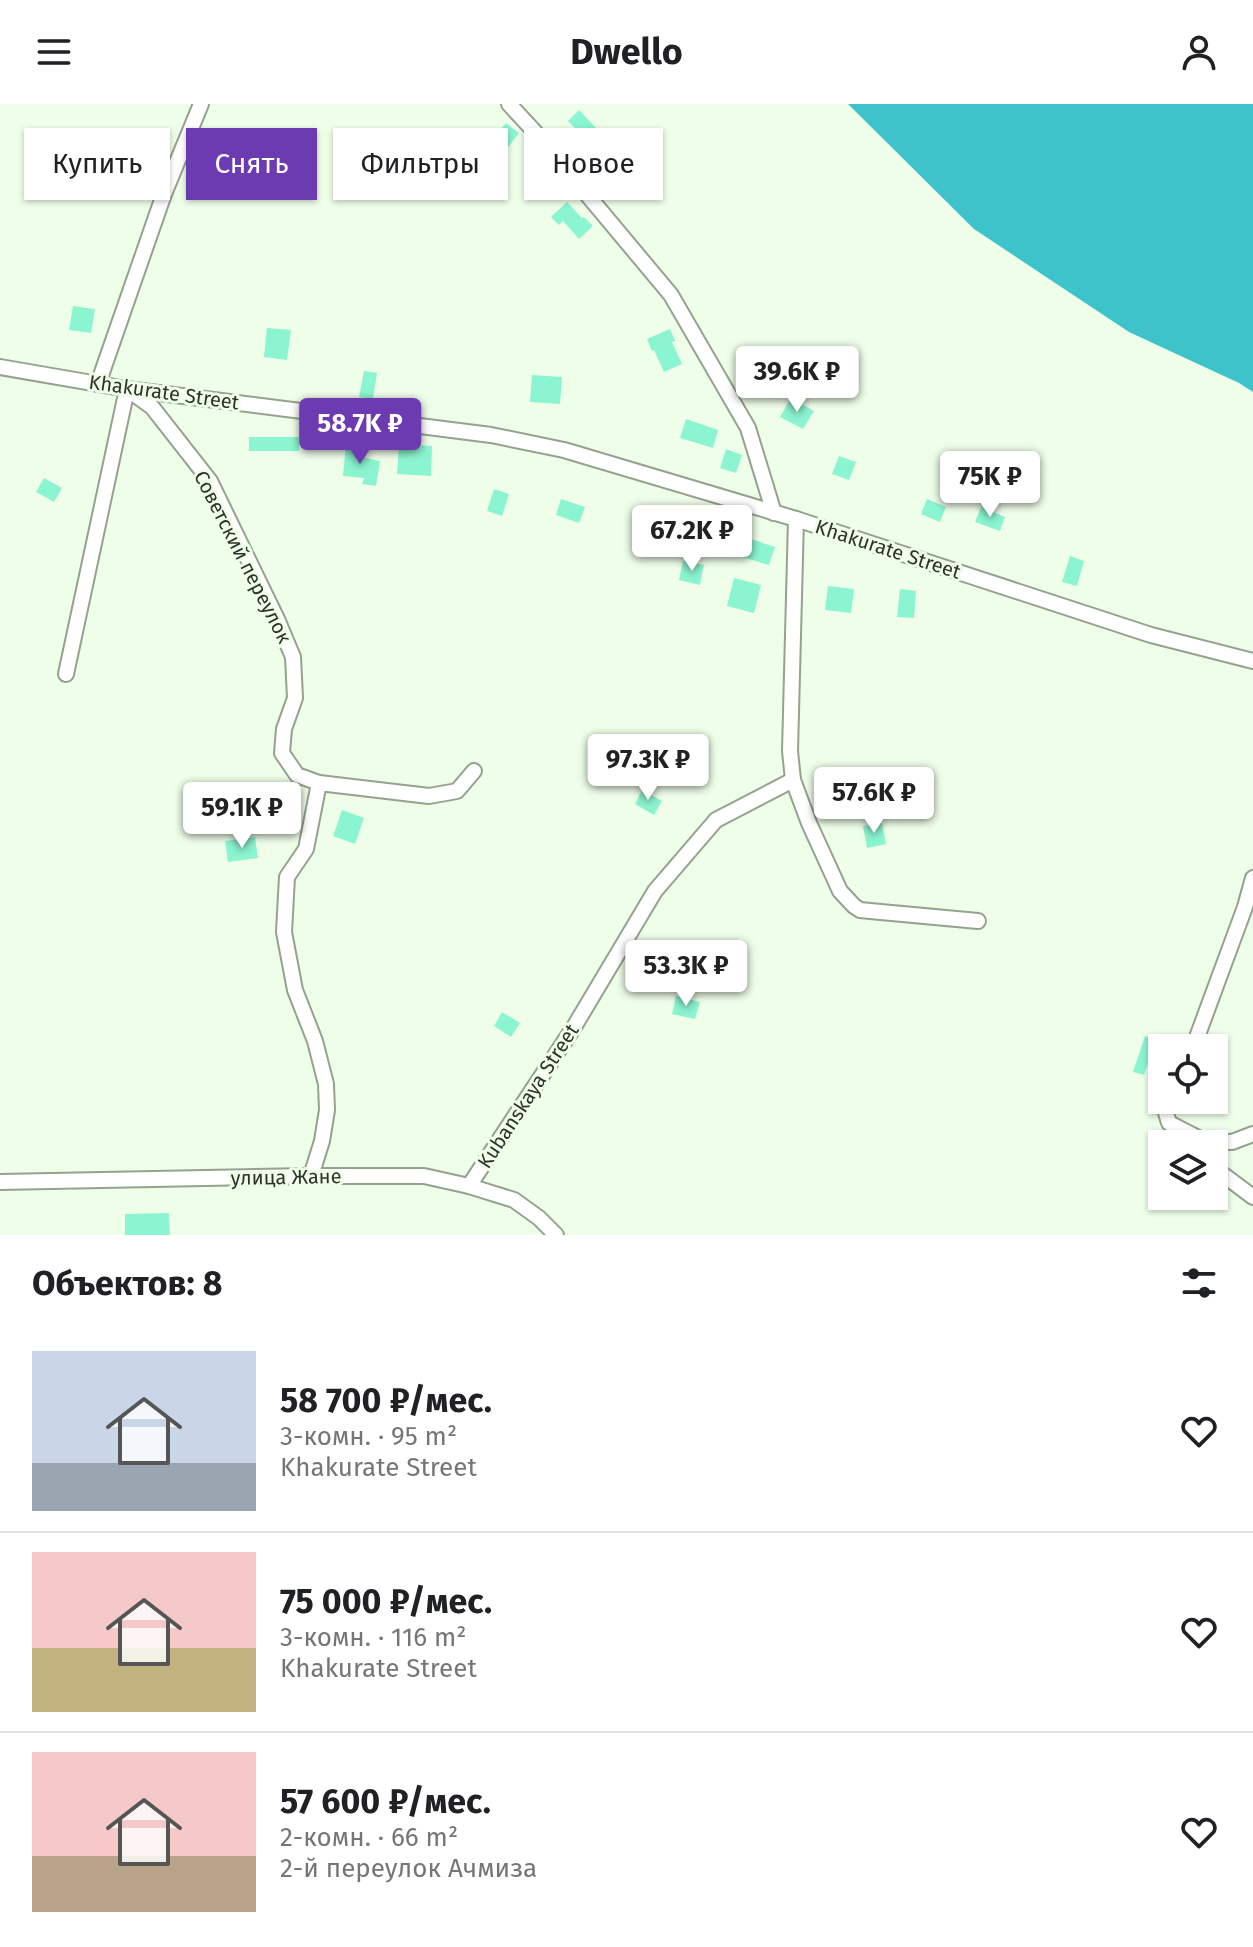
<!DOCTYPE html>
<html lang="ru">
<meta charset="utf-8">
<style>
body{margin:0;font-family:"Fira Sans",sans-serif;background:#f2f2f2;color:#202124;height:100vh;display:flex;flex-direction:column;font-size:30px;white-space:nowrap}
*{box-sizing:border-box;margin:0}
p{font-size:26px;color:#757577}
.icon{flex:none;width:44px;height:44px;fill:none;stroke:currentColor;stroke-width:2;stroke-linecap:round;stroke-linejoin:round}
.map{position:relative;height:1131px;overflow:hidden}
.details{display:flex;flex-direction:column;background:#fff;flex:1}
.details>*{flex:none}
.banner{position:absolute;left:24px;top:24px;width:800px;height:72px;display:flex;gap:16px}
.fabs{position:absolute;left:1148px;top:930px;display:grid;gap:16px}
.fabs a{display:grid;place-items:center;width:80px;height:80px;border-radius:0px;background:#fff;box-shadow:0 2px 6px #0004;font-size:40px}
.price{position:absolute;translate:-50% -68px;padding:0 18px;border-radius:8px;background:#fff;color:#222;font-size:26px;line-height:52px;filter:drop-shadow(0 2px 4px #0008)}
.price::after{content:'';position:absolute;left:50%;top:48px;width:24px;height:18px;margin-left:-12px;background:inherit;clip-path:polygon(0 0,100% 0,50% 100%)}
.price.active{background:#6c3ab1;color:#fff}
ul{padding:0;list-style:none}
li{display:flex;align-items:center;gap:24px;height:200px;padding:0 32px}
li+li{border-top:2px solid #e0e0e0}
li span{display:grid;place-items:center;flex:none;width:224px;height:160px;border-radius:0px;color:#555}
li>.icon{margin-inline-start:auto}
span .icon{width:96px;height:96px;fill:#fffc;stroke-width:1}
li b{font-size:34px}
h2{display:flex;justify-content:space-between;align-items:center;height:96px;padding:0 32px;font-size:34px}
.tag{padding:0 28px;border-radius:0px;background:#fff;box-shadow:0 2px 6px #0004;font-size:28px;line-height:72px}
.tag.active{background:#6c3ab1;color:#fff}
header{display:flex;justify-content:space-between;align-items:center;height:104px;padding:0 32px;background:#fff;font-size:36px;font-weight:700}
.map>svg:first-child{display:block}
</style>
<header><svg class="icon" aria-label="menu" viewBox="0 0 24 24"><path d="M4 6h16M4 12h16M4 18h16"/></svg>Dwello<svg class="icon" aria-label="person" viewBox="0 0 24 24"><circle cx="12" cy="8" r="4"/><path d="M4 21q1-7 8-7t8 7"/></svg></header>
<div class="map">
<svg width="1253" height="1131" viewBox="0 0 1253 1131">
<rect width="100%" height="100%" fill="#effee9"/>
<!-- water -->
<path fill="#3fc3cb" d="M848,0H1253V288L1239,279L1129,228L974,125Z"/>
<!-- building -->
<g fill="#8bf4d0">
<path d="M579,6L599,27L588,38L568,17Z"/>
<path d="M506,19L519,29L506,46L493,36Z"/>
<path d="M567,98L582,114L584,113L593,122L579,135L563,117L559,121L551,113Z"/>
<path d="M73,202L95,205L91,229L69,226Z"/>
<path d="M267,224L291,226L287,256L264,253Z"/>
<path d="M670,225L675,237L672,238L682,260L664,268L654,246L652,247L647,235Z"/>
<path d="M364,267L377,269L373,295L359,293Z"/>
<path d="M532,271L562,273L560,300L530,298Z"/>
<path d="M791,294L814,307L803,325L780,313Z"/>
<path d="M686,315L718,326L713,344L680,334Z"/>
<rect x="249" y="333" width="50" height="14"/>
<path d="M346,340L358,341L357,352L380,357L376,382L362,380L364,374L343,372Z"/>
<path d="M399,340L432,342L431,372L397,370Z"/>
<path d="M726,345L742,351L736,369L720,364Z"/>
<path d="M839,352L856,358L849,376L832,370Z"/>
<path d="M44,374L62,384L54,398L36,388Z"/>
<path d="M494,385L509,390L502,412L487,407Z"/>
<path d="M561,395L585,403L579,419L556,411Z"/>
<path d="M927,395L946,403L940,418L921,410Z"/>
<path d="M981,403L1005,413L1000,427L975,418Z"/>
<path d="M745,433L775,443L769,461L739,452Z"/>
<path d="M1070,452L1084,457L1077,482L1062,478Z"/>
<path d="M683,457L704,461L700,481L679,476Z"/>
<path d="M734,474L761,481L754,509L727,502Z"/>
<path d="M828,482L854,485L851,509L825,506Z"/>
<path d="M900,485L916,487L914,514L897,513Z"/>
<path d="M642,686L662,697L654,711L635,700Z"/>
<path d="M342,706L364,714L355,740L333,732Z"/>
<path d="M882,719L886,740L867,744L863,722Z"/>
<path d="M255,733L258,754L228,758L225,737Z"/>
<path d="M676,892L700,898L695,915L672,910Z"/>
<path d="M502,908L520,919L511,933L494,922Z"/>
<path d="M1145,932L1156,935L1144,971L1133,968Z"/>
<path d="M169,1109L170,1131H125V1110Z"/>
</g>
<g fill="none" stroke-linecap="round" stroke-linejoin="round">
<defs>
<g id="minor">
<path d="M509,0L534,27L671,191L748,324L774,409"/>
<path d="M0,263L127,285L491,331L564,346L796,415L1151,531L1253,557"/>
<path d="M98,280L164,90L201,0"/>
<path d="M66,570L127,285L152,303L210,377L277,515L293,553L295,594L284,625L282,649L297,671L319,679L429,692L457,687L474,667"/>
<path d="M793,676L809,719L840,787L854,802L860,806L870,807L978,817"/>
<path d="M1193,944L1245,803L1253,774"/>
<path d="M1172,996L1166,1009L1169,1019L1204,1037L1206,1040"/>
<path d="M1204,1037L1232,1038L1253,1030"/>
<path d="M1214,1059L1217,1066L1253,1093"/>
<path d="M311,1072L322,1037L327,1006L326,980L315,937L295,886L284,828L287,773L306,745L319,679"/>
<path d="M0,1078L311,1072H424L469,1082L514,1096L539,1114L556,1131"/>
<path d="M469,1082L574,923L655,787L716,716L793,676L790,647L796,415"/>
</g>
</defs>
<!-- minor casing -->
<use href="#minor" stroke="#94a28f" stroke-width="18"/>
<!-- minor -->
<use href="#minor" stroke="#fff" stroke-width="14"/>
</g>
<g text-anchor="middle" stroke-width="6" stroke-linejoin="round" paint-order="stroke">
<!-- street labels -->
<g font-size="20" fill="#2d332b" stroke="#effee9">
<text transform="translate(164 288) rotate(8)" y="7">Khakurate Street</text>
<text transform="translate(888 445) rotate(18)" y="7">Khakurate Street</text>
<text transform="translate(243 453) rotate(63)" y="7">Советский переулок</text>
<text transform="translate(528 992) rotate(-57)" y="7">Kubanskaya Street</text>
<text transform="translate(286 1073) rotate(-1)" y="7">улица Жане</text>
</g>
</g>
</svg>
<div class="fabs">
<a><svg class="icon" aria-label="locate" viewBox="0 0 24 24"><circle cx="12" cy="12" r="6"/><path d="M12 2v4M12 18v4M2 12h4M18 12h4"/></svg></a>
<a><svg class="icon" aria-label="layers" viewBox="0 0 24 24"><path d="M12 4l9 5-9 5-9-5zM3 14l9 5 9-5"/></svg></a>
</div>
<b class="price" style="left:797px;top:310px">39.6K ₽</b>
<b class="price active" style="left:360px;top:362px">58.7K ₽</b>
<b class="price" style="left:990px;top:415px">75K ₽</b>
<b class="price" style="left:692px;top:469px">67.2K ₽</b>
<b class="price" style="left:648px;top:698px">97.3K ₽</b>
<b class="price" style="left:874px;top:731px">57.6K ₽</b>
<b class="price" style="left:242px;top:746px">59.1K ₽</b>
<b class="price" style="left:686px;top:904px">53.3K ₽</b>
<div class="banner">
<a class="tag">Купить</a>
<a class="tag active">Снять</a>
<a class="tag">Фильтры</a>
<a class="tag">Новое</a>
</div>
</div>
<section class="details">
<h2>Объектов: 8<svg class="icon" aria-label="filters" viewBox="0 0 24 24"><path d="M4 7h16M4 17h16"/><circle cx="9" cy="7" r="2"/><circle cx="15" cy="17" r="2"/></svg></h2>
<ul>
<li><span style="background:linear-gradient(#c9d6e8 70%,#9aa5b1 0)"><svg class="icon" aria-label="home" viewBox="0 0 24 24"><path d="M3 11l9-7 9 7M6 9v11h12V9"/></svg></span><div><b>58 700 ₽/мес.</b><p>3-комн. · 95 m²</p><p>Khakurate Street</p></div><svg class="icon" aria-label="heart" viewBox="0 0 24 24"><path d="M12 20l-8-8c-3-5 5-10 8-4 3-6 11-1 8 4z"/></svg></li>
<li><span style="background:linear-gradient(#f6c9c9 60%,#c2b280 0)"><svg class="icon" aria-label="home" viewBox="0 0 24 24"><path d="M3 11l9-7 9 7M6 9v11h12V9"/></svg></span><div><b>75 000 ₽/мес.</b><p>3-комн. · 116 m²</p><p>Khakurate Street</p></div><svg class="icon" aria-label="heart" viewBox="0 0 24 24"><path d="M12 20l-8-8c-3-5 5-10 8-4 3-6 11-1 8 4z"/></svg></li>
<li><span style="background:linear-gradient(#f6c9c9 65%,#b9a48a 0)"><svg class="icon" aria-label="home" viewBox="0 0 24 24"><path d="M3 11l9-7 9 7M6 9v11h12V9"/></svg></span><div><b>57 600 ₽/мес.</b><p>2-комн. · 66 m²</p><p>2-й переулок Ачмиза</p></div><svg class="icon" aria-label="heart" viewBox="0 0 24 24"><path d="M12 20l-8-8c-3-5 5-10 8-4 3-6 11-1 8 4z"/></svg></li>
</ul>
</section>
